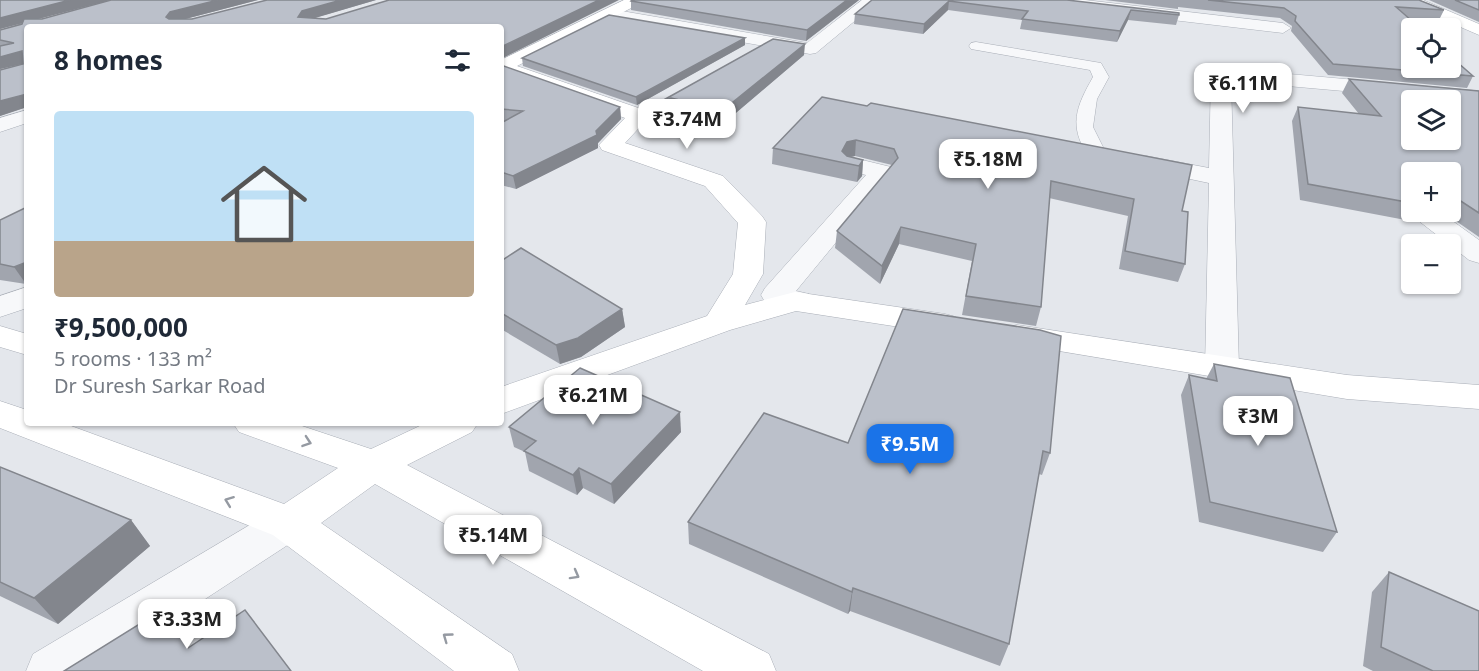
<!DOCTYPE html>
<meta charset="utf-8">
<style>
body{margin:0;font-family:"Noto Sans",sans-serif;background:#f2f2f3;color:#1f2937;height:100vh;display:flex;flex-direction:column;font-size:22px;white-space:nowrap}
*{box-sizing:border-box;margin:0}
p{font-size:20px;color:#747a83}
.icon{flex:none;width:33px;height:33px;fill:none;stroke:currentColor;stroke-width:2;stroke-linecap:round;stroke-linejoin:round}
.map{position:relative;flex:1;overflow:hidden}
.drawer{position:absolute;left:24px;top:24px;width:480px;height:402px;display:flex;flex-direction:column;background:#fff;border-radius:6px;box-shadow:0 2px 4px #0004}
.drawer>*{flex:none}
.fabs{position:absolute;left:1401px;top:18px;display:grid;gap:12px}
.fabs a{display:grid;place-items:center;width:60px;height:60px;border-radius:6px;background:#fff;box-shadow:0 2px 4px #0004;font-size:30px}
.price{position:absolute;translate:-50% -51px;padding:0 14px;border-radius:12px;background:#fff;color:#222;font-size:20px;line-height:39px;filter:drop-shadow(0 2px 3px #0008)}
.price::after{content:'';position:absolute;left:50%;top:36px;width:18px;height:14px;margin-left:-9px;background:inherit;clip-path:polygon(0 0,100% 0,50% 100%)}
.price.current{background:#1a73e8;color:#fff}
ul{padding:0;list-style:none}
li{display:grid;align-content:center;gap:12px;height:318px;padding:0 30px}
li+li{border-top:2px solid #e0e1e3}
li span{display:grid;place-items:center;height:186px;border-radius:6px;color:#555}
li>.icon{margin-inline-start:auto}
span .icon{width:108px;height:108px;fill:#fffc;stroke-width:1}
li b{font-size:26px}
h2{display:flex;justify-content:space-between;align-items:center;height:72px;padding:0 30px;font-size:26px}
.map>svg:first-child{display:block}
</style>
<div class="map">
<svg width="1479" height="671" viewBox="0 0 1479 671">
<rect width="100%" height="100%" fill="#e4e7ec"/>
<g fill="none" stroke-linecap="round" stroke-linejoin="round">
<defs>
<path id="lane" d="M976,42L1101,63L1109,77L1097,99L1093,127L1106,153L1103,157H1089C1068,126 1076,107 1093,77L1090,70L971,49L969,46L971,43Z"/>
<g id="street">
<path d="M862,0H880L816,53L810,54L610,19L602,14L610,9L807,43Z"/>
<path d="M1037,0H1085L1283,23L1291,28L1283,33L1045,5Z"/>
<path d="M1221,68L1479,91V103L1231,81L1239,368L1234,376L1222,379L1210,376L1205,368L1209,183L1138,168L1134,163L1138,158L1146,156L1209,168L1211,74L1214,70Z"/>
<path d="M27,110V123L0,132V118Z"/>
<path d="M854,158L891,167L894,172L796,291L809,294L814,301L809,308L798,310L765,302L761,295L765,288L866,175L846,170L842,165L846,160Z"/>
<path d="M1412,211L1440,212L1479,240V263L1469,260L1415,218Z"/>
<path d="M27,287V308L0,317V296Z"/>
<path d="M288,506L303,511L309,523L303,535L95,671H26L33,654L273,511Z"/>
</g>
<g id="secondary">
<path d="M624,0H644L641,3L517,66L647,111L650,116L625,143L723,176L762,216L766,222L763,274L745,305L795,292L945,314L956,317L961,324L956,331L945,334L796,311L730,330L501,414V387L707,316L733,274L738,223L705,186L602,150L599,145L625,118L501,73V60Z"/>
<path d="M1402,0H1423L1479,24V35L1405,3Z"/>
<path d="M1017,325L1347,375L1479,385V409L1347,399L1005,342L1001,335L1005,328Z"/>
<path d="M0,326L27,334V355L0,347Z"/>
<path d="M0,401L27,410V423H63L284,504L338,468L239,432L233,423H293L371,449L426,423H478L472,432L407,465L769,654L776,671H703L375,484L321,523L512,654L519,671H454L273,535L0,428Z"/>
</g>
</defs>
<!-- lane casing -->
<use href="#lane" stroke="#a9aeb7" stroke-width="1"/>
<!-- street casing -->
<use href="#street" stroke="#a9aeb7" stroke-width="1"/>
<!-- secondary casing -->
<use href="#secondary" stroke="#a9aeb7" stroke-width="1"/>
<!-- lane -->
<use href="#lane" fill="#f7f8fa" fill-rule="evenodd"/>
<!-- street -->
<use href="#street" fill="#f7f8fa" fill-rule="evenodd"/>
<!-- secondary -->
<use href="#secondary" fill="#fff" fill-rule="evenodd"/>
</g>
<!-- wall -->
<g fill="#a1a5ae">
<path d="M0,0H111L38,19L258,0L185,19H192L267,0H376L314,18L501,59L27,27V107L0,116V70L23,64L0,69V30L22,23L0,29Z"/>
<path d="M859,0L806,41L631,10V1Z"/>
<path d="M872,0H1067L1179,15L1176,25L1128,20L1117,42L1020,29L1022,20L948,10L923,34L854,24L855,14Z"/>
<path d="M1105,0H1419L1444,10L1439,20L1408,18L1473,76L1467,88L1328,75L1291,31L1292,26L1280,18L1178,7V9Z"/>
<path d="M1429,0H1479V22Z"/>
<path d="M773,39L804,55L724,123L671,111L652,121L651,107Z"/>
<path d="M745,45L637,105L523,66L522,58Z"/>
<path d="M501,65L620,107L621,119L598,143V148L516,189L501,185V123L504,121H501Z"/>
<path d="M1349,79L1479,91V237L1443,212H1450V172H1412V212H1422L1416,222L1300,200L1292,121L1298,107L1359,114L1342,93Z"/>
<path d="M822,97L1182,211L1185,264L1178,282L1119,269L1128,216L1049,198L1041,307L1036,326L962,315L972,261L899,244L880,284L835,248L837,231L892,165L855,156L849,157L863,160L862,176L857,182L772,164L773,148Z"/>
<path d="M0,220L26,284L0,280Z"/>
<path d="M501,261L622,309L625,327L581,357L560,364L501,329Z"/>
<path d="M903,309L1050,453L1042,475L1039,474L1009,644L1000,666L850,611L848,614L689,544L688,522L848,443Z"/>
<path d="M1214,364L1337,532L1323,552L1199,522L1181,395L1189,375L1206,379Z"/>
<path d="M509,427L681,432L614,504L583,488L577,495L529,471L525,452L514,447Z"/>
<path d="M0,467L131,520L150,546L58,624L0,596Z"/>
<path d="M1389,572L1479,671H1373L1363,666L1372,592Z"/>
</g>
<!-- shaded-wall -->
<g fill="#83868d">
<path d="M70,0H111L0,29V18Z"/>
<path d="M218,0H258L174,22L171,27L166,17L170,12Z"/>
<path d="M341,0H376L305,21L298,17L302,11Z"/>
<path d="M599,0H619L501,59V47Z"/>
<path d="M847,0H859L806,41L807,30Z"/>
<path d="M949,1L948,10L923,34L924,24Z"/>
<path d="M1131,10L1128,20L1117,42L1120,31Z"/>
<path d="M745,38V45L637,105L636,97Z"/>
<path d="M805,44L804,55L724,123L723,110Z"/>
<path d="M22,51L27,63L0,69V57Z"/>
<path d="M27,94V107L0,116V101Z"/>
<path d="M671,98V111L652,121L651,107Z"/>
<path d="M620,107L621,119L598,143V148L516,189L513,176L596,131Z"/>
<path d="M856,140L855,156L845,158L842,151L847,142Z"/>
<path d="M863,160L862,176L857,182L859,166Z"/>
<path d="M901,227L899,244L880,284L882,266Z"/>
<path d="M27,262V284H26L14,267Z"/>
<path d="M622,309L625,327L581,357L560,364L556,345Z"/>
<path d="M680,412L681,432L614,504L611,484Z"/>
<path d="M579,468L583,488L577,495L573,475Z"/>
<path d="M131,520L150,546L58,624L34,598Z"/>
<path d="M853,588L850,611L848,614L852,592Z"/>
<path d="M162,610L180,634L206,671L188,648Z"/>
</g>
<!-- building -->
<g fill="#bbc0ca" stroke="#83868d" stroke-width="1.5" fill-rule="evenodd">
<path d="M0,0H70L0,18Z"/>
<path d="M111,0H218L170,12L166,17L169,19H192L267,0H341L302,11L298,17L326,19L389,0H599L501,47V27H27V94L0,101V70L23,64L22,51L0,57V46L14,43L0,40V30L22,24L24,19H42Z"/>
<path d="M632,0H847L807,30L631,1Z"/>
<path d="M872,0H1067L1179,13V15L1131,10L1120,31L1022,19L1028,11L949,1L924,24L855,14Z"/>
<path d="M1208,0H1419L1444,10L1396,7L1420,28H1412V68H1450V56L1473,76L1333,64L1295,21L1296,16L1284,8Z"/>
<path d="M1455,0H1479V10Z"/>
<path d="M609,15L745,38L636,97L522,58Z"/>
<path d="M773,39L805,44L723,110L671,98L651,107Z"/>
<path d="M501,65L620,107L596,131L597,135L513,176L501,172V123L523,111L501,109Z"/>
<path d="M1349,79L1479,91V213L1450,194V172H1412V203L1308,184L1298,107L1381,116ZM1412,100H1450V140H1412Z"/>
<path d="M822,97L867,106L871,103L1192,165L1182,211L1188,212L1185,264L1125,251L1134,199L1051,181L1041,307L966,296L976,244L901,227L882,266L837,231L898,158L894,149L856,140L847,142L842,151L847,156L863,160L859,166L773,148Z"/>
<path d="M27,207V262L14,267L0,264V220Z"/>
<path d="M521,248L622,309L578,338L556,345L501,313V261Z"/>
<path d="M903,309L1040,330L1061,336L1050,453L1043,451L1009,644L853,588L852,592L688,522L764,413L848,443Z"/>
<path d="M1214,364L1290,378L1337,532L1210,502L1189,375L1217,381Z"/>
<path d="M580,368L680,412L611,484L579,468L573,475L524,451L536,441L509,427Z"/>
<path d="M0,467L131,520L34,598L0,582Z"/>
<path d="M1389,572L1479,611V671H1433L1381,647Z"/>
<path d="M162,610L188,648L245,610L291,671H64Z"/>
</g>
<!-- one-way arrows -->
<defs><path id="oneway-chevron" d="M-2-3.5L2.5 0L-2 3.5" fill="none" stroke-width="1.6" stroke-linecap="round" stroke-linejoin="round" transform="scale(1.5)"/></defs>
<g stroke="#959aa2">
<use href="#oneway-chevron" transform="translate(307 442) rotate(19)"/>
<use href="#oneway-chevron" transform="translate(229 501) rotate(-159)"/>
<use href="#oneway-chevron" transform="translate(575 575) rotate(29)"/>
<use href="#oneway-chevron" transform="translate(447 637) rotate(-144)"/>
</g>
</svg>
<div class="fabs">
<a><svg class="icon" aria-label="locate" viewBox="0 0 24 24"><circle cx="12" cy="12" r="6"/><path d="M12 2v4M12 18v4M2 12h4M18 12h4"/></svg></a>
<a><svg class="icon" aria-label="layers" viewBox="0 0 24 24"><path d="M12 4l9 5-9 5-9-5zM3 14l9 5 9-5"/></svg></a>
<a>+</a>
<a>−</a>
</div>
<b class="price" style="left:1243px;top:114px">₹6.11M</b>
<b class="price" style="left:687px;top:150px">₹3.74M</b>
<b class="price" style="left:988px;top:190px">₹5.18M</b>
<b class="price" style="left:593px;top:426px">₹6.21M</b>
<b class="price" style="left:1258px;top:447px">₹3M</b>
<b class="price current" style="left:910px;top:475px">₹9.5M</b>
<b class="price" style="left:493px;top:566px">₹5.14M</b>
<b class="price" style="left:187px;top:650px">₹3.33M</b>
<section class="drawer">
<h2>8 homes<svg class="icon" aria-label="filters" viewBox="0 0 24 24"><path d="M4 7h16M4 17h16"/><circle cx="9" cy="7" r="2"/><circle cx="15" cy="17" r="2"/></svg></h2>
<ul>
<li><span style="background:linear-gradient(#bfe0f5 70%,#b9a48a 0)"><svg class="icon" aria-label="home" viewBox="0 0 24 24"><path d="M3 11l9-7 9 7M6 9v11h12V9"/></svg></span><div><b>₹9,500,000</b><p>5 rooms · 133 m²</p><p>Dr Suresh Sarkar Road</p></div></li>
</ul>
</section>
</div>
